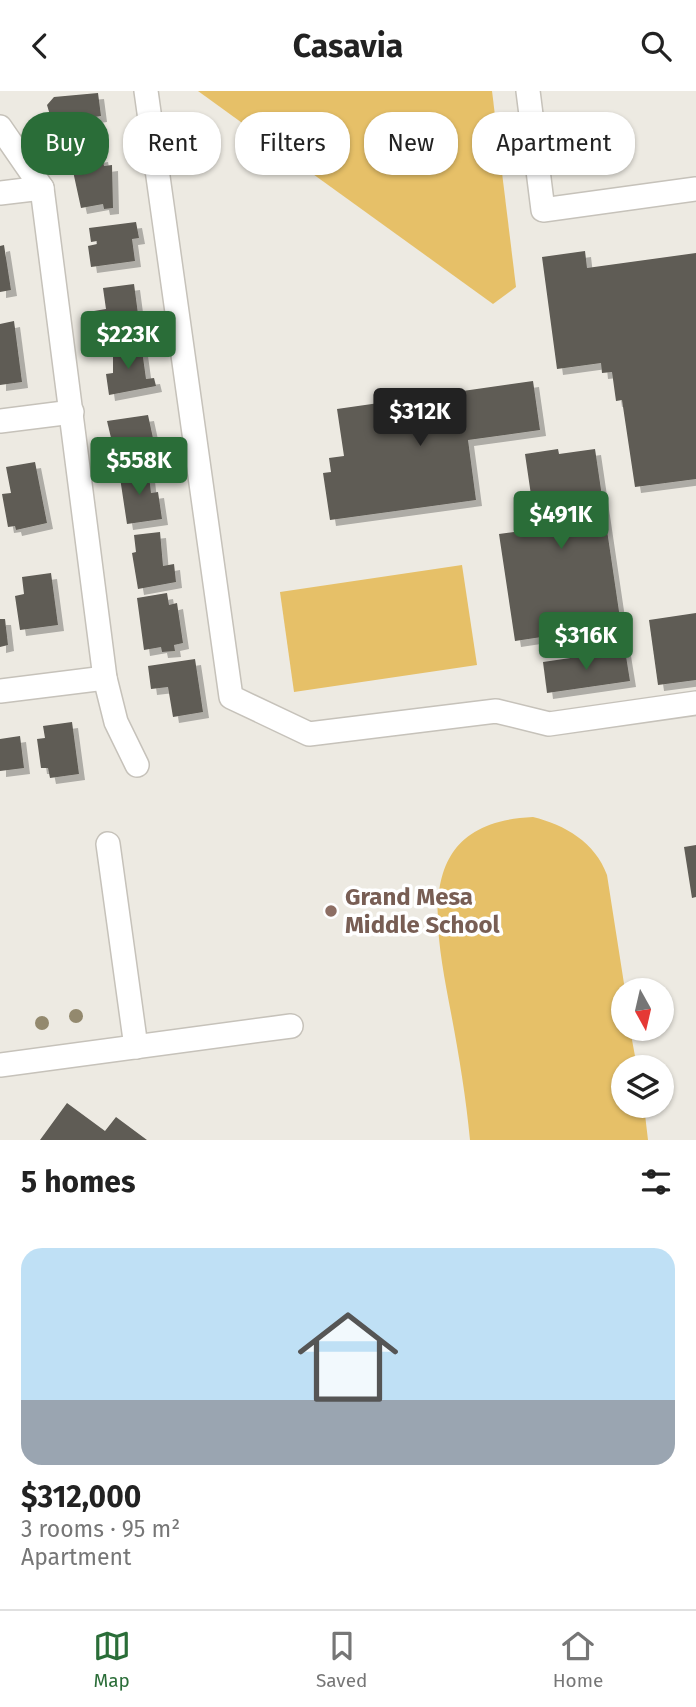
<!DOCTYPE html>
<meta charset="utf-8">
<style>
body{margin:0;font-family:"Fira Sans",sans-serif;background:#f2f2f2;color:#222;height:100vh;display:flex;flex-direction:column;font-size:26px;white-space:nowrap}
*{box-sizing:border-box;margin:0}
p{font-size:23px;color:#767676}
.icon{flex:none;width:38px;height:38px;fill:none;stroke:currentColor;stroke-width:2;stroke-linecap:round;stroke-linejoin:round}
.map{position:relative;height:1049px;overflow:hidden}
.side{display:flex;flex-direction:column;background:#fff;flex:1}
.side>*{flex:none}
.guide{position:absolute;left:21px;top:21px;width:654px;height:63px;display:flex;gap:14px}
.needle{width:46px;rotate:172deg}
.fabs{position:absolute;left:611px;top:887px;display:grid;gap:14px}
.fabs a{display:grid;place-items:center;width:63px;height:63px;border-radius:50%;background:#fff;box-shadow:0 2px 5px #0004;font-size:35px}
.price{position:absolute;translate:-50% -60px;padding:0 16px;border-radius:7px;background:#2a6d38;color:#fff;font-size:23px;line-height:46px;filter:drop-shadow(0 2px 4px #0008)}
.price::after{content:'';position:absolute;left:50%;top:42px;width:21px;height:16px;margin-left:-10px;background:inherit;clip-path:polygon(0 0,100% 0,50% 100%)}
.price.selected{background:#222;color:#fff}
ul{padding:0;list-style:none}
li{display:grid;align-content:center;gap:14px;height:371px;padding:0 21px}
li span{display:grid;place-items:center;height:217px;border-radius:21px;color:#555}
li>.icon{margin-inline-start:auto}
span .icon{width:126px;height:126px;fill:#fffc;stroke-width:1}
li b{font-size:30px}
h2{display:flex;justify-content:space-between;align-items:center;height:84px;padding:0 21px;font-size:30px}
.tag{padding:0 24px;border-radius:28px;background:#fff;box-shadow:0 2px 5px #0004;font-size:24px;line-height:63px}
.tag.selected{background:#2a6d38;color:#fff}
header{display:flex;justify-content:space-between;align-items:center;height:91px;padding:0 21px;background:#fff;font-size:32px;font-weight:700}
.dock{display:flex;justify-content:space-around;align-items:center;height:98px;border-top:2px solid #e0e0e0;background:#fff;font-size:19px;color:#767676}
.dock a{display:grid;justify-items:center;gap:4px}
.dock .selected{color:#2a6d38}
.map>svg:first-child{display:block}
</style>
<header><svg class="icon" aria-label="back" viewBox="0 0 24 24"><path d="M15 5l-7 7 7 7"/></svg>Casavia<svg class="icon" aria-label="search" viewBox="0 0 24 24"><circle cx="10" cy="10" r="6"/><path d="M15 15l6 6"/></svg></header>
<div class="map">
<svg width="696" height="1049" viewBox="0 0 696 1049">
<defs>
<filter id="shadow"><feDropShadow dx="6" dy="6" stdDeviation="0" flood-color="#0004"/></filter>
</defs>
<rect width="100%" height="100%" fill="#edeae2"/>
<!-- green -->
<g fill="#e6c068">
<path d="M198,0H492L516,196L493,213Z"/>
<path d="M462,474L477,574L294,601L280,501Z"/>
<path d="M533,726C565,734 595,751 607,784L625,899L623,938H630L637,976H623V1015H644L648,1049H470C466,1007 459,964 451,922C435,836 411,731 533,726Z"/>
</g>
<!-- building -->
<g fill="#5e5b54" filter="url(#shadow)">
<path d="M98,2L101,25L88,27L90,36L81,37L84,55L60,58L57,33L53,34L47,14L54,6Z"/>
<path d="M102,65L104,75L112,74L113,117L104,118L103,113L81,117L71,71Z"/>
<path d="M136,131L139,147L132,148L135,170L91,176L88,155L97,153V150L91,151L89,137Z"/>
<path d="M4,154L11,199L0,201V155Z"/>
<path d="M585,160L587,177L696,162V388L635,396L622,309L616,310L612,281L602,282L601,272L557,278L542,166Z"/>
<path d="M134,193L140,238L97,244L94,220L106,218L103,197Z"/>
<path d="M14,230L22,291L0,294V233Z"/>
<path d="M141,252L146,288L154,287L156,295L109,304L106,283L113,282V257Z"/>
<path d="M533,290L540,339L468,349L476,409L330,429L323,382L331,381L329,367L344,365L337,318Z"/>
<path d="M148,324L156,361L116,368L107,330Z"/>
<path d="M558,358L559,363L595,358L621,534L515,550L499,443L536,438L525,363Z"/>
<path d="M35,371L47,432L16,439L15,435L8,436L2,403L11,402L6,376Z"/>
<path d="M148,376L151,402L158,401L162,428L127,433L119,380Z"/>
<path d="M160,441L163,475L174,473L176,491L138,498L132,462L136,461L134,444Z"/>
<path d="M51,482L58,534L20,539L15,505L24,503L22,486Z"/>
<path d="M167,502L169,514L177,512L183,552L174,554L175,560L162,561L161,556L144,559L137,507Z"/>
<path d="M696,522V589L658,594L649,529Z"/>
<path d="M0,528H5L8,554L0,556Z"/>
<path d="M625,559L630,590L547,602L543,571Z"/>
<path d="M195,568L203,621L173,626L168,596L151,598L148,575Z"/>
<path d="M72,631L79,683L50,687L48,677H41L37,648L45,647L43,635Z"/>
<path d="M20,645L24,677L0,680V648Z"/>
<path d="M696,754V806L692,807L684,756Z"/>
<path d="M67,1012L105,1040L116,1026L147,1049H40Z"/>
</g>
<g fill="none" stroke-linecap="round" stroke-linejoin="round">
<defs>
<g id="minor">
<path d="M146,0L231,606L309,643L496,620L549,633L696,612"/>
<path d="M528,0L543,119L696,98"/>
<path d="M0,36L42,97L105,587L116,631L137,674"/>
<path d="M0,102L42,97"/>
<path d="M0,330L72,321"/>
<path d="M0,600L105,587"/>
<path d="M108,753L136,956"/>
<path d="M0,974L291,935"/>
</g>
</defs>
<!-- minor casing -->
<use href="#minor" stroke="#c6c2ba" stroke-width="26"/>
<!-- minor -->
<use href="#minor" stroke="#fff" stroke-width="23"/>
</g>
<!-- trees -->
<g fill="#93896e">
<circle cx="76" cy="925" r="7"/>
<circle cx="42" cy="932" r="7"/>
</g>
<!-- markers -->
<circle fill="#8d6e63" stroke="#fff" stroke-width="2.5" cx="331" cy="820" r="7"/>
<g text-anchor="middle" stroke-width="7" stroke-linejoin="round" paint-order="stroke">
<!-- education labels -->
<g font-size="24" font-weight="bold" fill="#785e54" stroke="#fff" text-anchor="start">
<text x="345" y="814">Grand Mesa<tspan x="345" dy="28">Middle School</tspan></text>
</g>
</g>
</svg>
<div class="fabs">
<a><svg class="needle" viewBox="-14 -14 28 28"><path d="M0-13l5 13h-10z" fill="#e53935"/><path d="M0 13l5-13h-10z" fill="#767676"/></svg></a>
<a><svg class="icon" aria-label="layers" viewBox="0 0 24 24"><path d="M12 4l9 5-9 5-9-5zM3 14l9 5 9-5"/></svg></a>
</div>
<b class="price" style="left:128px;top:280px">$223K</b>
<b class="price selected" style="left:420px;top:357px">$312K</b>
<b class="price" style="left:139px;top:406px">$558K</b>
<b class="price" style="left:561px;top:460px">$491K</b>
<b class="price" style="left:586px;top:581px">$316K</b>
<div class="guide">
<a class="tag selected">Buy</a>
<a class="tag">Rent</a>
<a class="tag">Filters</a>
<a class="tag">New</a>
<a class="tag">Apartment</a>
</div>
</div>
<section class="side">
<h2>5 homes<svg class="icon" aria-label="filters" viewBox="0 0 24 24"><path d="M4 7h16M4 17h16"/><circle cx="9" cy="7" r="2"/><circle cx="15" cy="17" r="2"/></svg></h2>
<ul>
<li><span style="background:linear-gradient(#bfe0f5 70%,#9aa5b1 0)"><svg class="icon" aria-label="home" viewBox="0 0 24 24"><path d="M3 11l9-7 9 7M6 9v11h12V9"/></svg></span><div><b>$312,000</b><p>3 rooms · 95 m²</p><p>Apartment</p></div></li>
</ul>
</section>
<nav class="dock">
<a class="selected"><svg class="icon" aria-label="map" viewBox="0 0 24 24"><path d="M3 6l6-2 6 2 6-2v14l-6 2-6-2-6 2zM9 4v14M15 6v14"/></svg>Map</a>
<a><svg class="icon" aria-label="saved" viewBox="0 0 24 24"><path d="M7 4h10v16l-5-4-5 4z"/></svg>Saved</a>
<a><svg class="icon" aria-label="home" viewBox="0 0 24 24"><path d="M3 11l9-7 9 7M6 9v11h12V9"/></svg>Home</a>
</nav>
